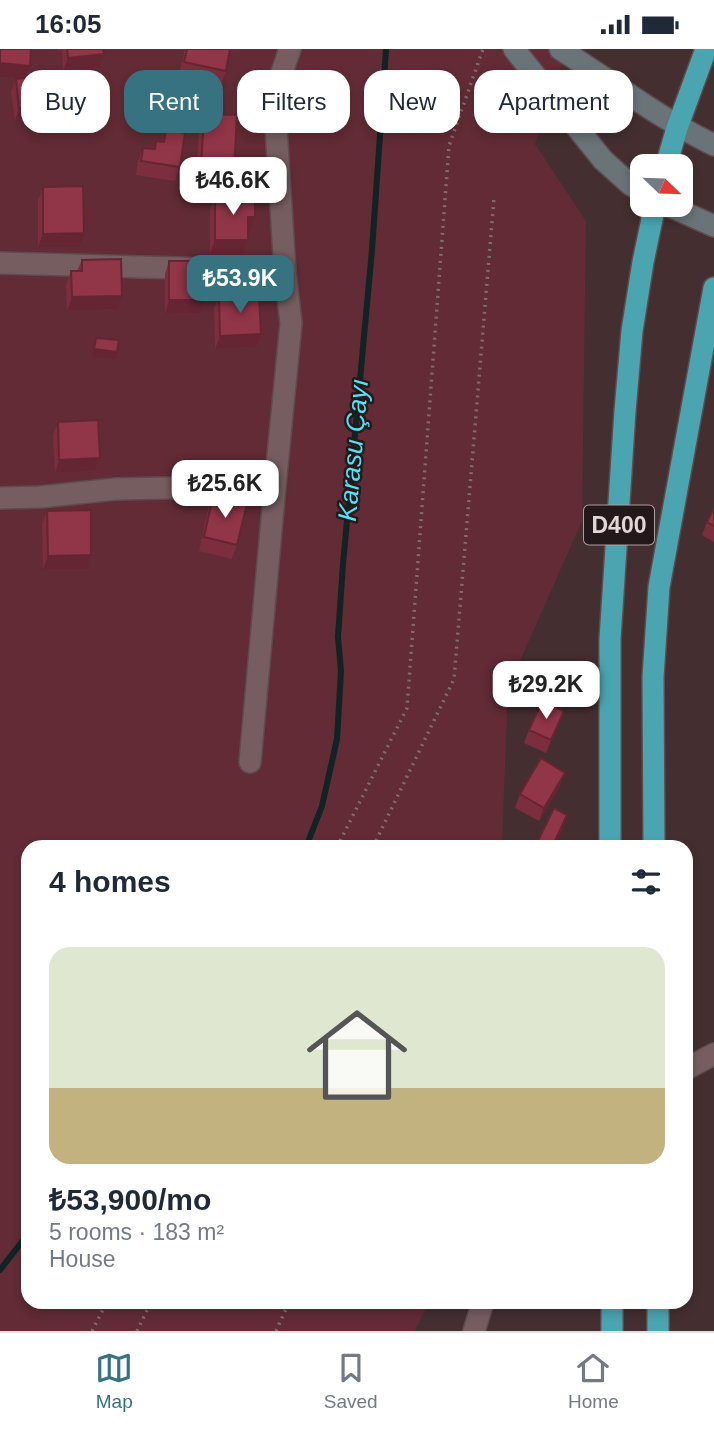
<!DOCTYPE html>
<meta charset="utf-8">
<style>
body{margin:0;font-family:Arial,sans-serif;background:#f6f6f7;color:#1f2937;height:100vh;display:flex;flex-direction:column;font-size:26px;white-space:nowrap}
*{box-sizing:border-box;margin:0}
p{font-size:23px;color:#747a83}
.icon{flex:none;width:38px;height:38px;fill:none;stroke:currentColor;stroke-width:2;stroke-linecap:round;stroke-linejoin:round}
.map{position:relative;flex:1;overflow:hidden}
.drawer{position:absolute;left:21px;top:791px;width:672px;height:469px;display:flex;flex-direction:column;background:#fff;border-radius:21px;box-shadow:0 4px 10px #0003}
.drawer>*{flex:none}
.top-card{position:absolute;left:21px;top:21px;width:672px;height:63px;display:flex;gap:14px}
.needle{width:46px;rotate:113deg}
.tools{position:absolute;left:630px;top:105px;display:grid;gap:14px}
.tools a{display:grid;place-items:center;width:63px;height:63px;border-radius:14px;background:#fff;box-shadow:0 4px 10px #0003;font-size:35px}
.price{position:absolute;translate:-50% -60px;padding:0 16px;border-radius:14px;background:#fff;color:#222;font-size:23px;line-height:46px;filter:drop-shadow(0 2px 4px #0008)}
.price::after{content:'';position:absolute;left:50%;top:42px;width:21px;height:16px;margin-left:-10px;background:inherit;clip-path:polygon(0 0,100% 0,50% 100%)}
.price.on{background:#367280;color:#fff}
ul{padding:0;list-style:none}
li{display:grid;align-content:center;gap:14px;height:371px;padding:0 28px}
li+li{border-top:2px solid #e0e1e3}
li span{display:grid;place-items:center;height:217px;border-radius:21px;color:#555}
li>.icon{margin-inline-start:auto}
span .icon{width:126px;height:126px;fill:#fffc;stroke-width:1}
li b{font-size:30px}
h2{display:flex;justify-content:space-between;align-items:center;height:84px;padding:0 28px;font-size:30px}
.tag{padding:0 24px;border-radius:21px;background:#fff;box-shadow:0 4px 10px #0003;font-size:24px;line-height:63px}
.tag.on{background:#367280;color:#fff}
.status{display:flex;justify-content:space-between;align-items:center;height:49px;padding:0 35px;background:#fff;direction:ltr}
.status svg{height:19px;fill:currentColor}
.tabs{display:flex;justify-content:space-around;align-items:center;height:98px;border-top:2px solid #e0e1e3;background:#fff;font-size:19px;color:#747a83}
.tabs a{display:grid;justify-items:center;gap:4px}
.tabs .on{color:#367280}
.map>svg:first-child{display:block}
</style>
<div class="status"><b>16:05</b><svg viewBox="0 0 49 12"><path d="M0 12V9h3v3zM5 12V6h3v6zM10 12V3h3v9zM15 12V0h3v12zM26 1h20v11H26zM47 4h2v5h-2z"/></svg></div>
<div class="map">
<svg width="714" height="1282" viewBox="0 0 714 1282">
<rect width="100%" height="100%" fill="#442e30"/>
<!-- green -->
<path fill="#622b35" d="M0,0H567L535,95L586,172L582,472L508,639L502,798H28V1253H429L415,1282H0Z"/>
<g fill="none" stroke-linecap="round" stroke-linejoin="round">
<!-- stream -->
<g stroke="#102325" stroke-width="6">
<path d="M306,798L322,757L337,690L341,622L338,588L343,515L372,201L386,0"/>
<path d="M0,1221L28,1185"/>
</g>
<defs>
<g id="street">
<path d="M0,214L285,222L291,274L275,437"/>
<path d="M285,222L274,46L290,0"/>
<path d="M0,449L40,448L116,440L275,437L250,713"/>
<path d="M686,1020L714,1005"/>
<path d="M474,1282L483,1253"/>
</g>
<g id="secondary">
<path d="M514,0L603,111L631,136L642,142"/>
<path d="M560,0C611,32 660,70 714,96"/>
<path d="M667,156L714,177"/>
</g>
<g id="highway">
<path d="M666,117L677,79L706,0"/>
<path d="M610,798V590L625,362L632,282L643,213L655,156"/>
<path d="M654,798L653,628L659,538L714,239"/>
<path d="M612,1253V1282"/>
<path d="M658,1253V1282"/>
</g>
</defs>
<!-- street casing -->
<use href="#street" stroke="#5e4b4d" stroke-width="24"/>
<!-- secondary casing -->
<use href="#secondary" stroke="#5e4b4d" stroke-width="24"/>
<!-- highway casing -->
<use href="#highway" stroke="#5e4b4d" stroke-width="24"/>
<!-- path -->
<g stroke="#806c6e" stroke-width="3.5" stroke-dasharray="2 5" stroke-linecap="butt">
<path d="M337,798L407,659L449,97L483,0"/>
<path d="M373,798L454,630L494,149"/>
<path d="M92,1282L107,1253"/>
<path d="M137,1282L151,1253"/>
<path d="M276,1282L289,1253"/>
</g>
<!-- street -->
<use href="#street" stroke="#765d60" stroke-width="21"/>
<!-- secondary -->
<use href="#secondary" stroke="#697378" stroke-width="21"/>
<!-- highway -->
<use href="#highway" stroke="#4aa5b1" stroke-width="21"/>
</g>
<!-- wall -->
<g fill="#7d2e3e">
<path d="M58,0H103L104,5L99,18L63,22L62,1L58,2Z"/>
<path d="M185,0H230L226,22L221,35L179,26Z"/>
<path d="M30,17L26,29L35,70L15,72L11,43L16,30H19L0,28Z"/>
<path d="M204,65L234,121L229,134L196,132L199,78Z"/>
<path d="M166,81L180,118L175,132L136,126L138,112L143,99L153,100L156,92L162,93Z"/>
<path d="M43,138L79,198H38V151Z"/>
<path d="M215,147L250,182L248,181L243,204H210V160Z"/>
<path d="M82,211L122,247L117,260L67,262L66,236L71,222H77Z"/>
<path d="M169,212L200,264L165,265V225Z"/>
<path d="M219,247L256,298L215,300L214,260Z"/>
<path d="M58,373L100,409L95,422L55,424L53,386Z"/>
<path d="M213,447L237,496L232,510L199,502L208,460Z"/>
<path d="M714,459V493L702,486L707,473Z"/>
<path d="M47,462L86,520H43L42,475Z"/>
<path d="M559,675L546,704L524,694L529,681Z"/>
<path d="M560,737L539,772L515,759L520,745Z"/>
</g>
<!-- shaded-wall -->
<g fill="#662532">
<path d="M104,5L99,18L63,22L68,9Z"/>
<path d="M0,14L30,17L25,30L0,28Z"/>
<path d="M39,56L35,70L15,72L19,59Z"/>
<path d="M201,119L234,121L229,134L196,132Z"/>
<path d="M248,168H255L250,182L243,181Z"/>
<path d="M84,184L79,198H38L43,185Z"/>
<path d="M215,191H248L243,204H210Z"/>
<path d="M122,247L117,260L67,262L72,248Z"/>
<path d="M169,251H205L200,264L165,265Z"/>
<path d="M261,285L256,298L215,300L220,287Z"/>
<path d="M94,300L117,303L115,310L92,307Z"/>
<path d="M100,409L95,422L55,424L59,411Z"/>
<path d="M91,506L86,520H43L48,507Z"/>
<path d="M564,662L559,675L546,704L551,691Z"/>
<path d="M565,724L560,737L539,772L544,759Z"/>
<path d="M567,766L563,779L554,798H552Z"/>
</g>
<!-- building -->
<g fill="#913548" stroke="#662532" stroke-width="2">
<path d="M0,0H31L30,17L0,14Z"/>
<path d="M67,0H103L104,5L68,9Z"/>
<path d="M187,0H230L226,22L184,13Z"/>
<path d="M36,28L39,56L19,59L16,30Z"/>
<path d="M204,65L237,66L234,121L201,119Z"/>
<path d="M166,81L185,84L180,118L141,112L143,99L155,100L156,92L164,93Z"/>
<path d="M83,137L84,184L43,185V138Z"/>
<path d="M215,147H255V168H248V191H215Z"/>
<path d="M121,210L122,247L72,248L71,222H82V211Z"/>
<rect x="169" y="212" width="36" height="39"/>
<path d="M259,246L261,285L220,287L219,247Z"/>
<path d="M96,289L119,291L117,303L94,300Z"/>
<path d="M98,371L100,409L59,411L58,373Z"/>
<path d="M213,447L247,455L237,496L204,488Z"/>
<path d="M714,459V477L707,473Z"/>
<path d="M91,461V506L48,507L47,462Z"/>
<path d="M542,652L564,662L551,691L529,681Z"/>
<path d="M541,709L565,724L544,759L520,745Z"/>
<path d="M554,759L567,766L552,798H540L536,796Z"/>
</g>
<g text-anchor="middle" stroke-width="5" stroke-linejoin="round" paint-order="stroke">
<!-- shield labels -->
<rect fill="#23191a" stroke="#aa9d9e" stroke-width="2" x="584" y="456.5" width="70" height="39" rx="5"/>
<g font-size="23" font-weight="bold" fill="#e4d5d6">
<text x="619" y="484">D400</text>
</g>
<!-- water labels -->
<g font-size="26" font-style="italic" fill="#51e4f6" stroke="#23191a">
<text transform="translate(353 401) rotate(-85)" y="9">Karasu Çayı</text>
</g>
</g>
</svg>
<div class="tools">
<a><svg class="needle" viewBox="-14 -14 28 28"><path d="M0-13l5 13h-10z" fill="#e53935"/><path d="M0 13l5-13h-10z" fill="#747a83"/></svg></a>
</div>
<b class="price" style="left:233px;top:168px">₺46.6K</b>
<b class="price on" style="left:240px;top:266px">₺53.9K</b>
<b class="price" style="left:225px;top:471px">₺25.6K</b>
<b class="price" style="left:546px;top:672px">₺29.2K</b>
<div class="top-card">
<a class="tag">Buy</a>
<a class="tag on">Rent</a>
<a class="tag">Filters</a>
<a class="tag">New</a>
<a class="tag">Apartment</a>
</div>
<section class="drawer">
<h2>4 homes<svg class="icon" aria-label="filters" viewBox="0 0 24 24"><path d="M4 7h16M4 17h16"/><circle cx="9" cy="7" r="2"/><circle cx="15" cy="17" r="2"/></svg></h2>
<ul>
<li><span style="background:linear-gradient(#dfe7d0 65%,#c2b280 0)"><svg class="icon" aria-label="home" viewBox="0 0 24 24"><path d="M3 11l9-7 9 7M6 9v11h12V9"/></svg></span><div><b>₺53,900/mo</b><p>5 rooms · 183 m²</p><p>House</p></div></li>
</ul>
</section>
</div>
<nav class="tabs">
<a class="on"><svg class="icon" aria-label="map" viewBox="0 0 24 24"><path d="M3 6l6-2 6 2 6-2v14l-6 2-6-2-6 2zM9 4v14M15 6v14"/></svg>Map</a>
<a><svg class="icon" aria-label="saved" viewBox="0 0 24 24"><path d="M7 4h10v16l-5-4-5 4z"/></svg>Saved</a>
<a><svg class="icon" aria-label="home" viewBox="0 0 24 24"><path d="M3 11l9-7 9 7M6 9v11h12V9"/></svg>Home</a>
</nav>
